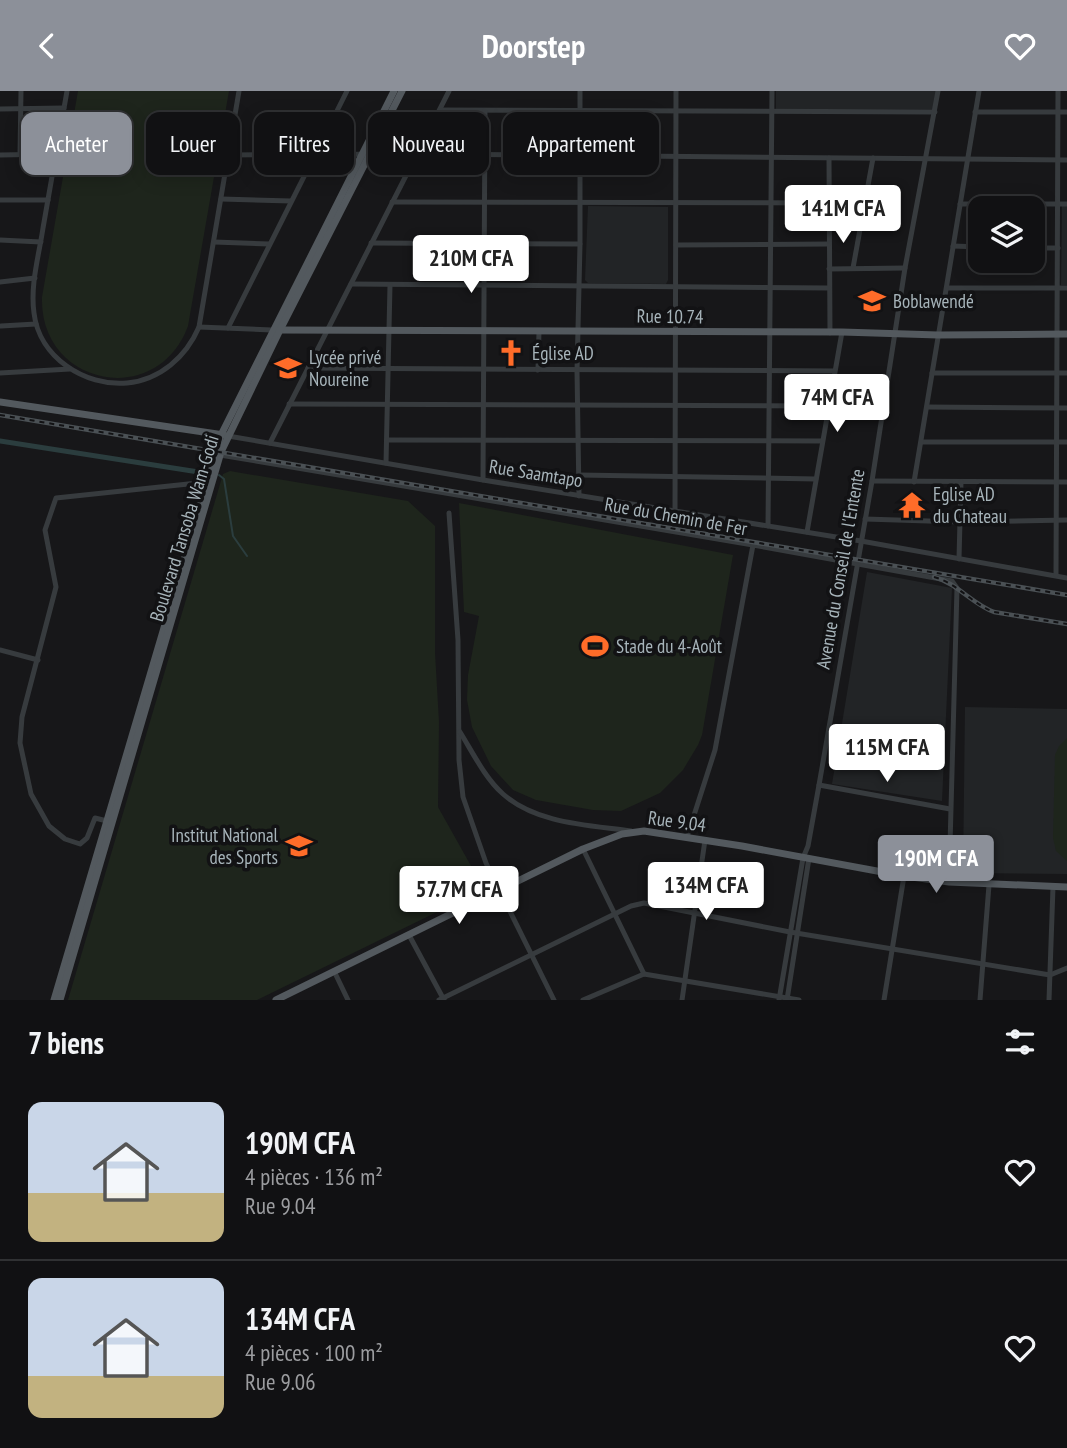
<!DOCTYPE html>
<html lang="fr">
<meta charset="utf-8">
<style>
body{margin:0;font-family:"PT Sans Narrow",sans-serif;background:#1a1a1c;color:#f1f3f6;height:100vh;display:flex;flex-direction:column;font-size:26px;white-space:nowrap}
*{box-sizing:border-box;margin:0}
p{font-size:23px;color:#9c9da0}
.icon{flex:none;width:38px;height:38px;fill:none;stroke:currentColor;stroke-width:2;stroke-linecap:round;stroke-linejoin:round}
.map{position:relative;height:909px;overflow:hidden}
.side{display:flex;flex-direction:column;background:#111113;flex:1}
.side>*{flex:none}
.guide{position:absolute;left:21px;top:21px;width:700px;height:63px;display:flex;gap:14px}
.tools{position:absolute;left:968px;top:105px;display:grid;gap:14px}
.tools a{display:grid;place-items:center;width:77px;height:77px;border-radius:14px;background:#111113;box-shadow:0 4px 18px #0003,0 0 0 2px #303133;font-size:35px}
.price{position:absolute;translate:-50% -60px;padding:0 16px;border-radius:7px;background:#fff;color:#222;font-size:23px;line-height:46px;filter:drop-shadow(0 2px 4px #0008)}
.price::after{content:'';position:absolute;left:50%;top:42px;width:21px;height:16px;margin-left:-10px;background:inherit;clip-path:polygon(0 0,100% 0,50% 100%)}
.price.current{background:#8c9099;color:#fff}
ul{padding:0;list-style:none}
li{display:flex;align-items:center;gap:21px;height:175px;padding:0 28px}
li+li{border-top:2px solid #303133}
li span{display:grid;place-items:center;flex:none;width:196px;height:140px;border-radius:14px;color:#555}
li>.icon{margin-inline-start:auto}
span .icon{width:84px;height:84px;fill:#fffc;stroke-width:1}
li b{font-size:30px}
h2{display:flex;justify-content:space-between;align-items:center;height:84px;padding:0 28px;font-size:30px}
.tag{padding:0 24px;border-radius:14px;background:#111113;box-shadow:0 4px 18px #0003,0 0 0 2px #303133;font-size:24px;line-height:63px}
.tag.current{background:#8c9099;color:#fff}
header{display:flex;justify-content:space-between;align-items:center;height:91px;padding:0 28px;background:#8c9099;color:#fff;font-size:32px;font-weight:600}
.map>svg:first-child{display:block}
</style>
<header><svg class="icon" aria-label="back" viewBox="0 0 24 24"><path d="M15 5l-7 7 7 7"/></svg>Doorstep<svg class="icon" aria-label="heart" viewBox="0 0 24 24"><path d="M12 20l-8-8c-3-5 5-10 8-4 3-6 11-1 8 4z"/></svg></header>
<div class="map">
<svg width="1067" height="909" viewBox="0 0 1067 909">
<rect width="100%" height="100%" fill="#171719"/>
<!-- built -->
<g fill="#222426">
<path d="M776,0H937L934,18H776Z"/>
<path d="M588,115L668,116V189L666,193L588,192L585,189Z"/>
<path d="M1062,115H1067V194H1061Z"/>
<path d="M867,481L952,497L942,710L832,693Z"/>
<path d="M965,616L1067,618V783L963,782Z"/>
</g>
<!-- green -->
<g fill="#1e251c">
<path d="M78,0H229L188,235C157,319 39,295 42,206Z"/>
<path d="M230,380L408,410L435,435V562L439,631L438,716L484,798L257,909H68L223,383Z"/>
<path d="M459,412L733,464L702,644L698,654L683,679L660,702L621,720L593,719L536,709L513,699L491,675L472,636L467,609L468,584L479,525L464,521Z"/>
<path d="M1067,647V770L1056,760L1053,747L1055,664L1059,655Z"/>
</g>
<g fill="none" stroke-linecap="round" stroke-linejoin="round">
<!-- stream -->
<path stroke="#2b3d3e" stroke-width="2" d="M219,384L224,388L233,445L247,465"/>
<!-- canal -->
<path stroke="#2b3d3e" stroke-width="5" d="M0,350L205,382"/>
<!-- minor -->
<g stroke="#373b3e" stroke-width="5">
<path d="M67,0C59,46 51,91 43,137C39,164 30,194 34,222C39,266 85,296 127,292C160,289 186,266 199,236L239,0"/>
<path d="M0,18L64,17"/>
<path d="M440,19L935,21"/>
<path d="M975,21H1067"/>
<path d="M0,64L56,63"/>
<path d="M20,64L21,0"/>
<path d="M228,64L417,63L1067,69"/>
<path d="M829,67L830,242"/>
<path d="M221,108L291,110"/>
<path d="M0,109H48"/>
<path d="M392,111L830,112"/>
<path d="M960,113H1067"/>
<path d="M0,149L41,151"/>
<path d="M214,151L269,153"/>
<path d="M371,152L580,153"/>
<path d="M676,154L829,153"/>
<path d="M953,155L980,156"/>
<path d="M1032,157H1058"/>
<path d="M853,177L873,67"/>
<path d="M829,178L905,177"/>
<path d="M0,191L35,187"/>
<path d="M351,193L829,197"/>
<path d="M947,197H1067"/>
<path d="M1,235L36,233"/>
<path d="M199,236L272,239"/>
<path d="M228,237L347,0"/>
<path d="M308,277L834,280"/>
<path d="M538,279L539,240"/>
<path d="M0,282L70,278"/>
<path d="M932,282H1067"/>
<path d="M289,313L829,315"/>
<path d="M927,316L1067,317"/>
<path d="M228,345L483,389L861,450L1067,487"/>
<path d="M387,349L822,350"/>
<path d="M922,351H1067"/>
<path d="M270,352L449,0"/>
<path d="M220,364L753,454L952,490L957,497L949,791"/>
<path d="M386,372L390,194"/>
<path d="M579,384L816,388"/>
<path d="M483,389L485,20"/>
<path d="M872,390L1067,391"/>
<path d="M914,391L979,0"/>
<path d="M579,405L577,280L580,153V0"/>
<path d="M675,420L676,0"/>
<path d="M449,422L458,549L459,669L463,706L486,772L554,909"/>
<path d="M865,428L960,431L1067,429"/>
<path d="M768,435L772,0"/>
<path d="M807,441L842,241"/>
<path d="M959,468L961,391"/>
<path d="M1056,484L1058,0"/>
<path d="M0,559L38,569"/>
<path d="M460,641C473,662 485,687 503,703C537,733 589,734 631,740"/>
<path d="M819,694L950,718"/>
<path d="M107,730L95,727L87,747L80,753L65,748L49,735L31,703L20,652L22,626L56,496L45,439L56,407L207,391"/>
<path d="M687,746L715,659L753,454"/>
<path d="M583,758L644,883"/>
<path d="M409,844L444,909"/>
<path d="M334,880L348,909"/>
<path d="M439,909L631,815L644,812L790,841L1050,884L1067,877"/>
<path d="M583,909L644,883L799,909"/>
<path d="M682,909L705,749"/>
<path d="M779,909L803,767L808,755L819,694L872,390L905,177L938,0"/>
<path d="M787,909L809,767"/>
<path d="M884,909L904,785"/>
<path d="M980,909L989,794"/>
<path d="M1049,909L1053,796"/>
</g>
<!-- major -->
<g stroke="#53595e" stroke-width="7">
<path d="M276,239L842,241L938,244L1067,243"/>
<path d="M0,311L224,344"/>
<path d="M54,909L221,344L394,0"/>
<path d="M60,909L221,361L280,239L402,0"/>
<path d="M276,909L583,758L622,743L644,740L742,755L904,785L949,791L1067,796"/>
</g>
<defs>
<g id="rail">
<path d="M0,324L1067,504"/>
<path d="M934,486C957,492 972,513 994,521L1067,533"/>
</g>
</defs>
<!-- rail casing -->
<use href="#rail" stroke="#4a5054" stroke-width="4.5"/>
<!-- rail -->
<use href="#rail" stroke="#121214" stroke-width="2" stroke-dasharray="5" stroke-linecap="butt"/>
</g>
<!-- icons -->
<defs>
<symbol id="school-bare" viewBox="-9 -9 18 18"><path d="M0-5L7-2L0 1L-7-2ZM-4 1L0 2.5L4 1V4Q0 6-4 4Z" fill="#ff6c29" stroke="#121214" stroke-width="2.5" paint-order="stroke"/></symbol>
<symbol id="church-bare" viewBox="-9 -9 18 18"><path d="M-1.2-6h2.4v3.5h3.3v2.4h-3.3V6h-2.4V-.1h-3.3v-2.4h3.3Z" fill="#ff6c29" stroke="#121214" stroke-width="2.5" paint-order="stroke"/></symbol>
<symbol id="temple-bare" viewBox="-9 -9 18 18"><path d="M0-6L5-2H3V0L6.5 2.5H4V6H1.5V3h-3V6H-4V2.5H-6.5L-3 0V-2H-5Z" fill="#ff6c29" stroke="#121214" stroke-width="2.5" paint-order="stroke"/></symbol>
<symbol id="stadium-bare" viewBox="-9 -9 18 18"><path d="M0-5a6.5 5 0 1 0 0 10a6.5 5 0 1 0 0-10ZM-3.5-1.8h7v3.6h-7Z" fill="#ff6c29" stroke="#121214" stroke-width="2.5" paint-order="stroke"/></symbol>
<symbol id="university-bare" viewBox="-9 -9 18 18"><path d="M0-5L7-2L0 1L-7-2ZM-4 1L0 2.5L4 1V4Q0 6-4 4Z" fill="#ff6c29" stroke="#121214" stroke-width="2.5" paint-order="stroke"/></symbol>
</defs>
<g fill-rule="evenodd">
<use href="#school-bare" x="853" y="191" width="38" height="38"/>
<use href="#church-bare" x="492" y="243" width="38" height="38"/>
<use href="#school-bare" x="269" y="258" width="38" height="38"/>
<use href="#temple-bare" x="893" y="395" width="38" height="38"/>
<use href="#stadium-bare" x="576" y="536" width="38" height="38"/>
<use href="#university-bare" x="280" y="736" width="38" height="38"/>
</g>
<g text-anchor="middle" stroke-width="7" stroke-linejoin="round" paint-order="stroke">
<!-- poi labels -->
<g font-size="19" fill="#a7b4ba" stroke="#121214" text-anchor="start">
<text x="893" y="217">Boblawendé</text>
<text x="532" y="269">Église AD</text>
<text x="309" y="273">Lycée privé<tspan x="309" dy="22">Noureine</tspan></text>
<text x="933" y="410">Eglise AD<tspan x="933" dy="22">du Chateau</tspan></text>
<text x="616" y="562">Stade du 4-Août</text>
<text x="278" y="751" text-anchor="end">Institut National<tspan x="278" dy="22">des Sports</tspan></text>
</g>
<!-- street labels -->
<g font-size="19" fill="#a7b4ba" stroke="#121214">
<text transform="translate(670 225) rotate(1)" y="7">Rue 10.74</text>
<text transform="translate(536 382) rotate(9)" y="7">Rue Saamtapo</text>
<text transform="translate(676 425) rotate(10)" y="7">Rue du Chemin de Fer</text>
<text transform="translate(184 437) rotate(-73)" y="7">Boulevard Tansoba Wam-Godi</text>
<text transform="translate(840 478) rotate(-80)" y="7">Avenue du Conseil de l'Entente</text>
<text transform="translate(677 730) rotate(8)" y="7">Rue 9.04</text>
</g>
</g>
</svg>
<div class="tools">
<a><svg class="icon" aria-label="layers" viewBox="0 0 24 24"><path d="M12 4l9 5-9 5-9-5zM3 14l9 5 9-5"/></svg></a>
</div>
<b class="price" style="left:843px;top:154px">141M CFA</b>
<b class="price" style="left:471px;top:204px">210M CFA</b>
<b class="price" style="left:837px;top:343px">74M CFA</b>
<b class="price" style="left:887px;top:693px">115M CFA</b>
<b class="price current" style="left:936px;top:804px">190M CFA</b>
<b class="price" style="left:706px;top:831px">134M CFA</b>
<b class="price" style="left:459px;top:835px">57.7M CFA</b>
<div class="guide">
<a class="tag current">Acheter</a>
<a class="tag">Louer</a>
<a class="tag">Filtres</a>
<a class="tag">Nouveau</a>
<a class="tag">Appartement</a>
</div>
</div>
<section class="side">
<h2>7 biens<svg class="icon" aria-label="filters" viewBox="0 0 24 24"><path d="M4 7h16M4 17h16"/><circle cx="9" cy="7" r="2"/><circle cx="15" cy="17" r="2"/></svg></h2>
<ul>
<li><span style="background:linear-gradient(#c9d6e8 65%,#c2b280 0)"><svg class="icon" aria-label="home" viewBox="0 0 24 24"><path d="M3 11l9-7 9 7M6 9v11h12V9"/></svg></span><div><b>190M CFA</b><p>4 pièces · 136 m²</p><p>Rue 9.04</p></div><svg class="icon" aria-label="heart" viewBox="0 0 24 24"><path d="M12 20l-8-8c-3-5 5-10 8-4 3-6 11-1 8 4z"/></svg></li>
<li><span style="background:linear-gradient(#c9d6e8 70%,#c2b280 0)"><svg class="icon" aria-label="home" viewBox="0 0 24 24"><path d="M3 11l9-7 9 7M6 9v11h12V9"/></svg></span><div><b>134M CFA</b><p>4 pièces · 100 m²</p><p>Rue 9.06</p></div><svg class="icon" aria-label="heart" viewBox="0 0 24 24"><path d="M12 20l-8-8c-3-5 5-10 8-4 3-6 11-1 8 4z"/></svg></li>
</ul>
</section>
